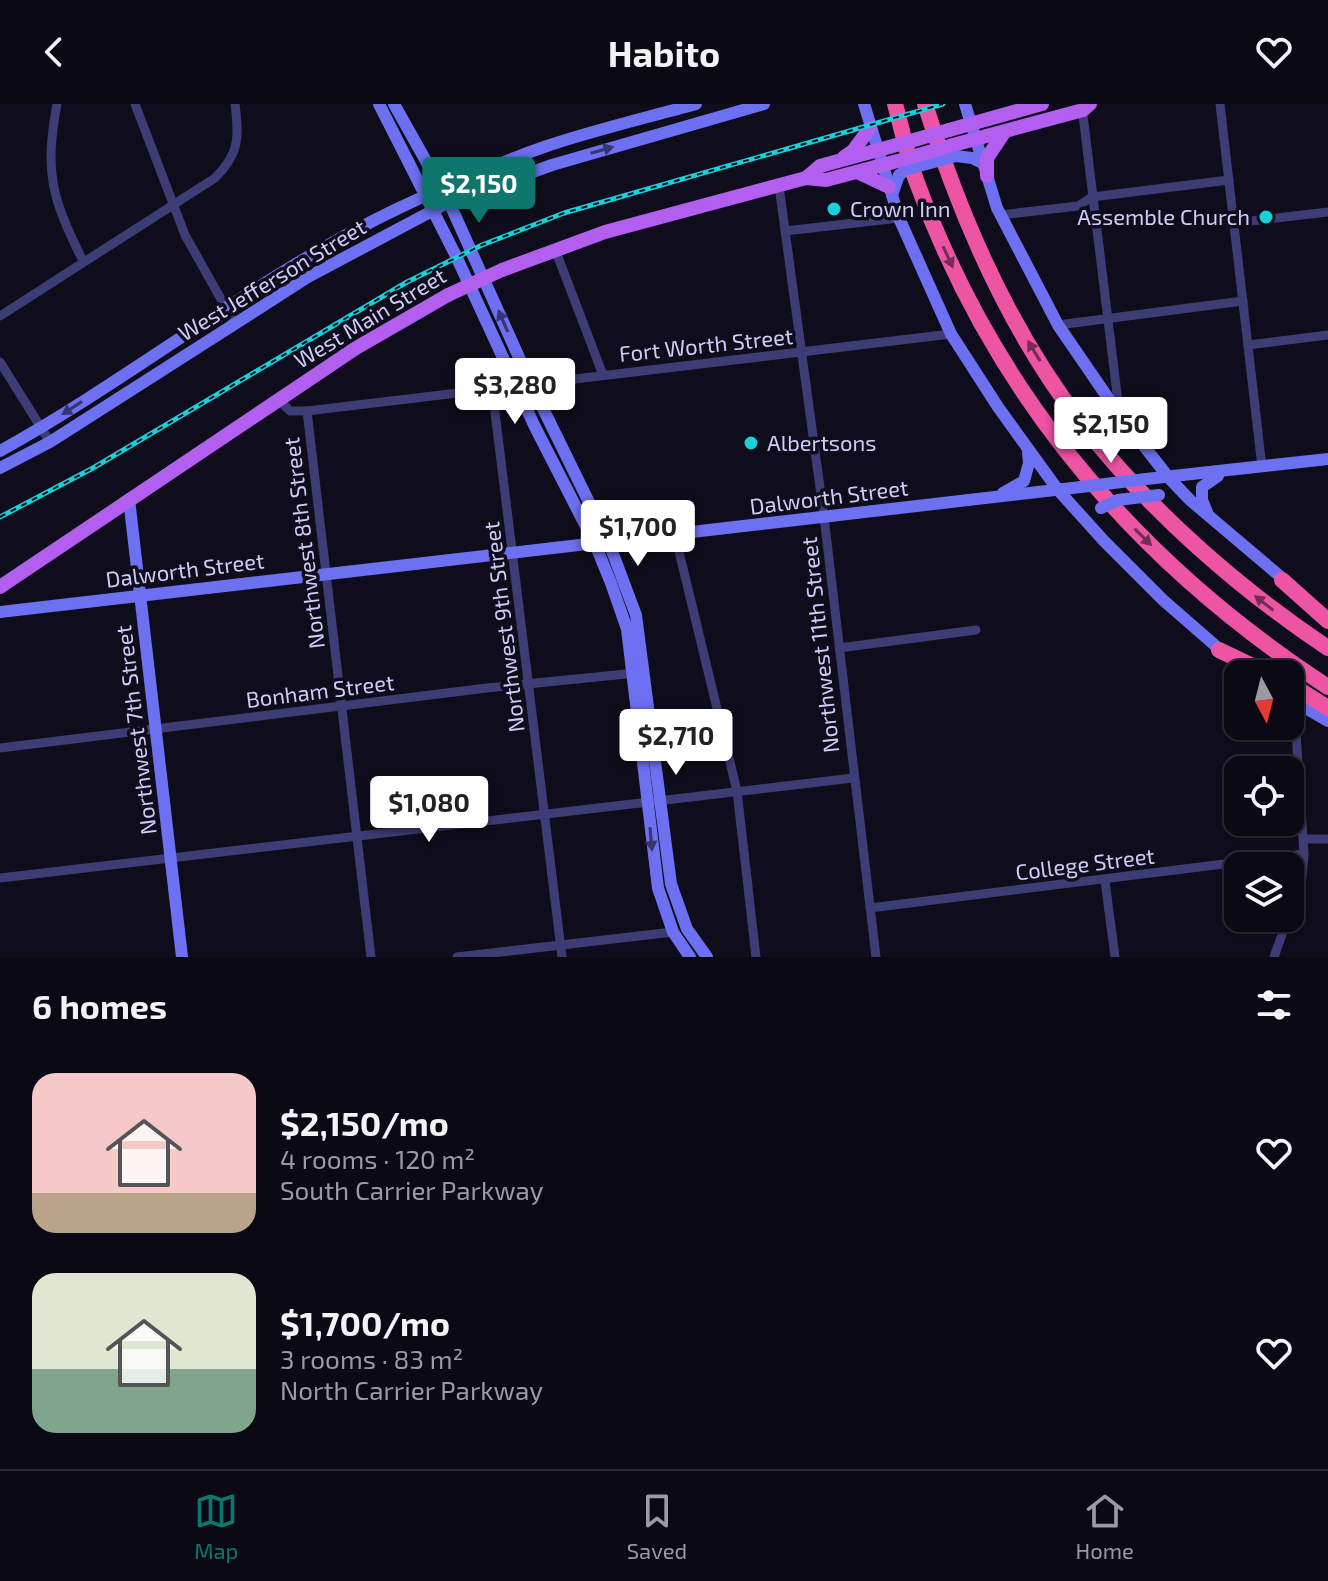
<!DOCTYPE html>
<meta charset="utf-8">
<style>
body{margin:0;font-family:"Exo 2",sans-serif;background:#191822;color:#f1f3f6;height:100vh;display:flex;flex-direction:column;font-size:30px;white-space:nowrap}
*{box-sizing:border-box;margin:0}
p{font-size:26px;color:#9a9aa0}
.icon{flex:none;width:44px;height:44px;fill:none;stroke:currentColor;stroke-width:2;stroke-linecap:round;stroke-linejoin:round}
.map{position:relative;height:853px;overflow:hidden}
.details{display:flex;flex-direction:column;background:#0b0a14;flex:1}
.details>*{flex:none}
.needle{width:52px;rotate:173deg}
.fabs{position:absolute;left:1224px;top:556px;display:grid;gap:16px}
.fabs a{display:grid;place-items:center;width:80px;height:80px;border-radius:16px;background:#0b0a14;box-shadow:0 2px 6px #0004,0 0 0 2px #2b2b34;font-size:40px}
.price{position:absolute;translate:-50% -68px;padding:0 18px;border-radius:8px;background:#fff;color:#222;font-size:26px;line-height:52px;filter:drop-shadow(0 2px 4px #0008)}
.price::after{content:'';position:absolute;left:50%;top:48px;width:24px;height:18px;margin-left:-12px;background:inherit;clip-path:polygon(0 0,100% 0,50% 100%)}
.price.selected{background:#0f766e;color:#fff}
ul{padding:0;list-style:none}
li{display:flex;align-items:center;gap:24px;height:200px;padding:0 32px}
li span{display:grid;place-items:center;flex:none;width:224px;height:160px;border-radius:24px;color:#555}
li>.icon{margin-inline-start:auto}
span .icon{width:96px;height:96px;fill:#fffc;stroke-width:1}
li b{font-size:34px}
h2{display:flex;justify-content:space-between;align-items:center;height:96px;padding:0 32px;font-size:34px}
header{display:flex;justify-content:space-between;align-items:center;height:104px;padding:0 32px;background:#0b0a14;font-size:36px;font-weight:700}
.dock{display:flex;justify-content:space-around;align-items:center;height:112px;border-top:2px solid #2b2b34;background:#0b0a14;font-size:22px;color:#9a9aa0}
.dock a{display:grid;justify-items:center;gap:4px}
.dock .selected{color:#0f766e}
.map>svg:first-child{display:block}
</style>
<header><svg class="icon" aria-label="back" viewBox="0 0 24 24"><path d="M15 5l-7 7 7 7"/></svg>Habito<svg class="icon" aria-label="heart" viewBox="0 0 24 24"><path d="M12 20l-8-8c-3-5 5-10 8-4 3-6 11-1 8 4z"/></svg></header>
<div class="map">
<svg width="1328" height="853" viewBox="0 0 1328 853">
<rect width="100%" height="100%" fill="#0f0d1b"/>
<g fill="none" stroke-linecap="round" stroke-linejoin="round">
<!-- street -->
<g stroke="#3d3d75" stroke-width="9">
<path d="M57,0C44,70 52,94 83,157"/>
<path d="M135,0L185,131L235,220"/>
<path d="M1220,0L1262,363"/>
<path d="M1082,3L1119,306"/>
<path d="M779,82L824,413L876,853"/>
<path d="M1000,111L1078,102L1092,93L1229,76"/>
<path d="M1234,119L1328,108"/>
<path d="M785,127L899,114"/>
<path d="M555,145L603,271"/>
<path d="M0,212L215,74C240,49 239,33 235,0"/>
<path d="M1058,221L1243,197"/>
<path d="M1248,241L1328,231"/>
<path d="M0,258L50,338"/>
<path d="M492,284L562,853"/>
<path d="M278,295L290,307H307L951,230"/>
<path d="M307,307L371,853"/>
<path d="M675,431L737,687L756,853"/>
<path d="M839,544L976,526"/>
<path d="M0,644L487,584L636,569"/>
<path d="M1304,735H1328"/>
<path d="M0,774L853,674"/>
<path d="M1105,777L1115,853"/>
<path d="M870,804L1304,750"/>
<path d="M1290,809L1302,773L1304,750L1294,598"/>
<path d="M457,853L673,828"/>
<path d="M1274,853L1288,814"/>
</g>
<!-- secondary -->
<g stroke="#6d70f0" stroke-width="12">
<path d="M379,0L456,152L535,323L595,440L611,479L627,525L658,784L673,828L690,853"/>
<path d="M394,0L449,98L531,280L609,439L636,511L671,780L687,825L707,853"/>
<path d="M864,0L899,114L951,230L998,303L1058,386L1104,437L1163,496L1225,550"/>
<path d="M965,0L997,104L1058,221L1119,310L1169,374L1190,396L1288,479"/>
<path d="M956,52L972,54L982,59"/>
<path d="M892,91L899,71L908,65"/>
<path d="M0,347C136,272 258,171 399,104C446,82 495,60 544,43C594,26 646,14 696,0"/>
<path d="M0,364L50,338L308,173L449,98L552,61L764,0"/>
<path d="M1146,375L1328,355"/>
<path d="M1003,389L1024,377L1029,359L1028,349"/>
<path d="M129,395L182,853"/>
<path d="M1207,408L1202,396V383L1218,372"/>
<path d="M0,508L1081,383"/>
<path d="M1290,595L1328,617"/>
</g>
<!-- primary -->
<g stroke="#b25eee" stroke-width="14">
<path d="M949,26L1042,0"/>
<path d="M953,41L1083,6L1090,0"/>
<path d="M844,53L853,47L870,24"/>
<path d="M857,68L889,83"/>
<path d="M987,72V54L1005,27"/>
<path d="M806,74L820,62L900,40"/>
<path d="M502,166L605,128L806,74L826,76L905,55"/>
<path d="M0,483L356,244L448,191"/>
</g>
<!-- highway -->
<g stroke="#ed54a4" stroke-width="16">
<path d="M895,0C902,25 907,51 916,76C995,293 1136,458 1328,583"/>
<path d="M925,0C960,113 1009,226 1082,320C1148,405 1239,485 1328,544"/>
<path d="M1282,476L1328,517"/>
<path d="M1219,546L1269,570"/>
<path d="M1290,580L1328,604"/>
</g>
<defs>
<path id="rail" d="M0,413L93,364L407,178L482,141L564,109L943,0"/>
</defs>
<!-- rail casing -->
<use href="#rail" stroke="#17d0da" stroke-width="5"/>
<!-- rail -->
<use href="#rail" stroke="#0f0d1b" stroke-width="2" stroke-dasharray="6" stroke-linecap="butt"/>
<!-- secondary-bridge -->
<g stroke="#6d70f0" stroke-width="12">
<path d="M908,65L956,52"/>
<path d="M1081,383L1146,375"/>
<path d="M1101,404L1118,396L1159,391"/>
</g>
<!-- primary-bridge -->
<g stroke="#b25eee" stroke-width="14">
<path d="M900,40L949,26"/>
<path d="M905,55L953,41"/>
<path d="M448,191L502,166"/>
</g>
</g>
<!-- one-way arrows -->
<defs><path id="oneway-solid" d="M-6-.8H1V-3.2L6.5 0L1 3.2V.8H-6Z" transform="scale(2)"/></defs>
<g fill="#353570">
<use href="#oneway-solid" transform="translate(602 46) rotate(-16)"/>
<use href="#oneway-solid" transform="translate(503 217) rotate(-114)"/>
<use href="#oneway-solid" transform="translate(72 304) rotate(147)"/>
<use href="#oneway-solid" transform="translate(651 735) rotate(85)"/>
</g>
<g fill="#732d59">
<use href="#oneway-solid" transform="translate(948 153) rotate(65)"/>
<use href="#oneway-solid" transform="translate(1034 247) rotate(-121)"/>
<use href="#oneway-solid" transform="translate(1143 433) rotate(45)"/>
<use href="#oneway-solid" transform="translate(1264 499) rotate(-142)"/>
</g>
<!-- markers -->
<g fill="#17d0da" stroke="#0f0d1b" stroke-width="3">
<circle cx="834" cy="105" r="8"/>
<circle cx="1266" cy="113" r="8"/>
<circle cx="751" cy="339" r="8"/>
</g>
<g text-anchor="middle" stroke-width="7" stroke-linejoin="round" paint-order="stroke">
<!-- poi labels -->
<g font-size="22" fill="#cfccfa" stroke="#0f0d1b" text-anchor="start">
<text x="850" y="113">Crown Inn</text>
<text x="1250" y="121" text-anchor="end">Assemble Church</text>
<text x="767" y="347">Albertsons</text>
</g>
<!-- street labels -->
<g font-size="22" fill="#cfccfa" stroke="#0f0d1b">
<text transform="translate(272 176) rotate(-31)" y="8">West Jefferson Street</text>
<text transform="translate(370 214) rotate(-31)" y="8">West Main Street</text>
<text transform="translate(706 241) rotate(-6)" y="8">Fort Worth Street</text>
<text transform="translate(829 393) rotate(-7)" y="8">Dalworth Street</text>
<text transform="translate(304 439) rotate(-97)" y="8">Northwest 8th Street</text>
<text transform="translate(185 466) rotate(-7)" y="8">Dalworth Street</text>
<text transform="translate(504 523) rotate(-97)" y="8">Northwest 9th Street</text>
<text transform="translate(820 541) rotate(-96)" y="8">Northwest 11th Street</text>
<text transform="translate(320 587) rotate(-7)" y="8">Bonham Street</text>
<text transform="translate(136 626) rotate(-97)" y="8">Northwest 7th Street</text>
<text transform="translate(1085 760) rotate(-7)" y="8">College Street</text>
</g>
</g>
</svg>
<div class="fabs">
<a><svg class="needle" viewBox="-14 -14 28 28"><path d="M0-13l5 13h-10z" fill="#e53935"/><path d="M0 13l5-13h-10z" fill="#9a9aa0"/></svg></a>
<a><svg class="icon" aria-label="locate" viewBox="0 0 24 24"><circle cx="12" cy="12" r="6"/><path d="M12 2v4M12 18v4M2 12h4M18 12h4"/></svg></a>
<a><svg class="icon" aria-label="layers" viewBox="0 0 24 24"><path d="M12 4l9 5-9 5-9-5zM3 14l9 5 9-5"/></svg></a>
</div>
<b class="price selected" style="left:479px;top:121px">$2,150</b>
<b class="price" style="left:515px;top:322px">$3,280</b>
<b class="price" style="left:1111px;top:361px">$2,150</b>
<b class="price" style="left:638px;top:464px">$1,700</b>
<b class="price" style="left:676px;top:673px">$2,710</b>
<b class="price" style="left:429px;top:740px">$1,080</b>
</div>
<section class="details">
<h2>6 homes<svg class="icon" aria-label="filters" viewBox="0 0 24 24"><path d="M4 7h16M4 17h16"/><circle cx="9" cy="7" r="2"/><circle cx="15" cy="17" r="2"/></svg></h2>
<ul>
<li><span style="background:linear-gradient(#f6c9c9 75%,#b9a48a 0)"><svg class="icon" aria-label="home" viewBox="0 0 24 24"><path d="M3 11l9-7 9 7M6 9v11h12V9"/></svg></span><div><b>$2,150/mo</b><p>4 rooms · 120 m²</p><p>South Carrier Parkway</p></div><svg class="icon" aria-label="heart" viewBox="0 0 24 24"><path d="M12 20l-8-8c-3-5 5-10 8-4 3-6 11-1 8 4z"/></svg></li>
<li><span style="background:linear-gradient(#dfe7d0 60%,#7fa58c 0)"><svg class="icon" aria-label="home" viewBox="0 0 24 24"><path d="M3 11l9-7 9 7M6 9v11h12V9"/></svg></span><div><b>$1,700/mo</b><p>3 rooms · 83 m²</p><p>North Carrier Parkway</p></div><svg class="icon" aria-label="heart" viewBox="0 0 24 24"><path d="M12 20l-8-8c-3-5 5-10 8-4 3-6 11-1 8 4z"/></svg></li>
</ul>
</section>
<nav class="dock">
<a class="selected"><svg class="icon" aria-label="map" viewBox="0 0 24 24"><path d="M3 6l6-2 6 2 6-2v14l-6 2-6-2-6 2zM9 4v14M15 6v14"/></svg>Map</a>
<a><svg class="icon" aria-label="saved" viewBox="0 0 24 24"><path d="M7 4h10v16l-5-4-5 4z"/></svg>Saved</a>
<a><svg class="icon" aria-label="home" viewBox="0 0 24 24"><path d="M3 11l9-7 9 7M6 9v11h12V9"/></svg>Home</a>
</nav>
